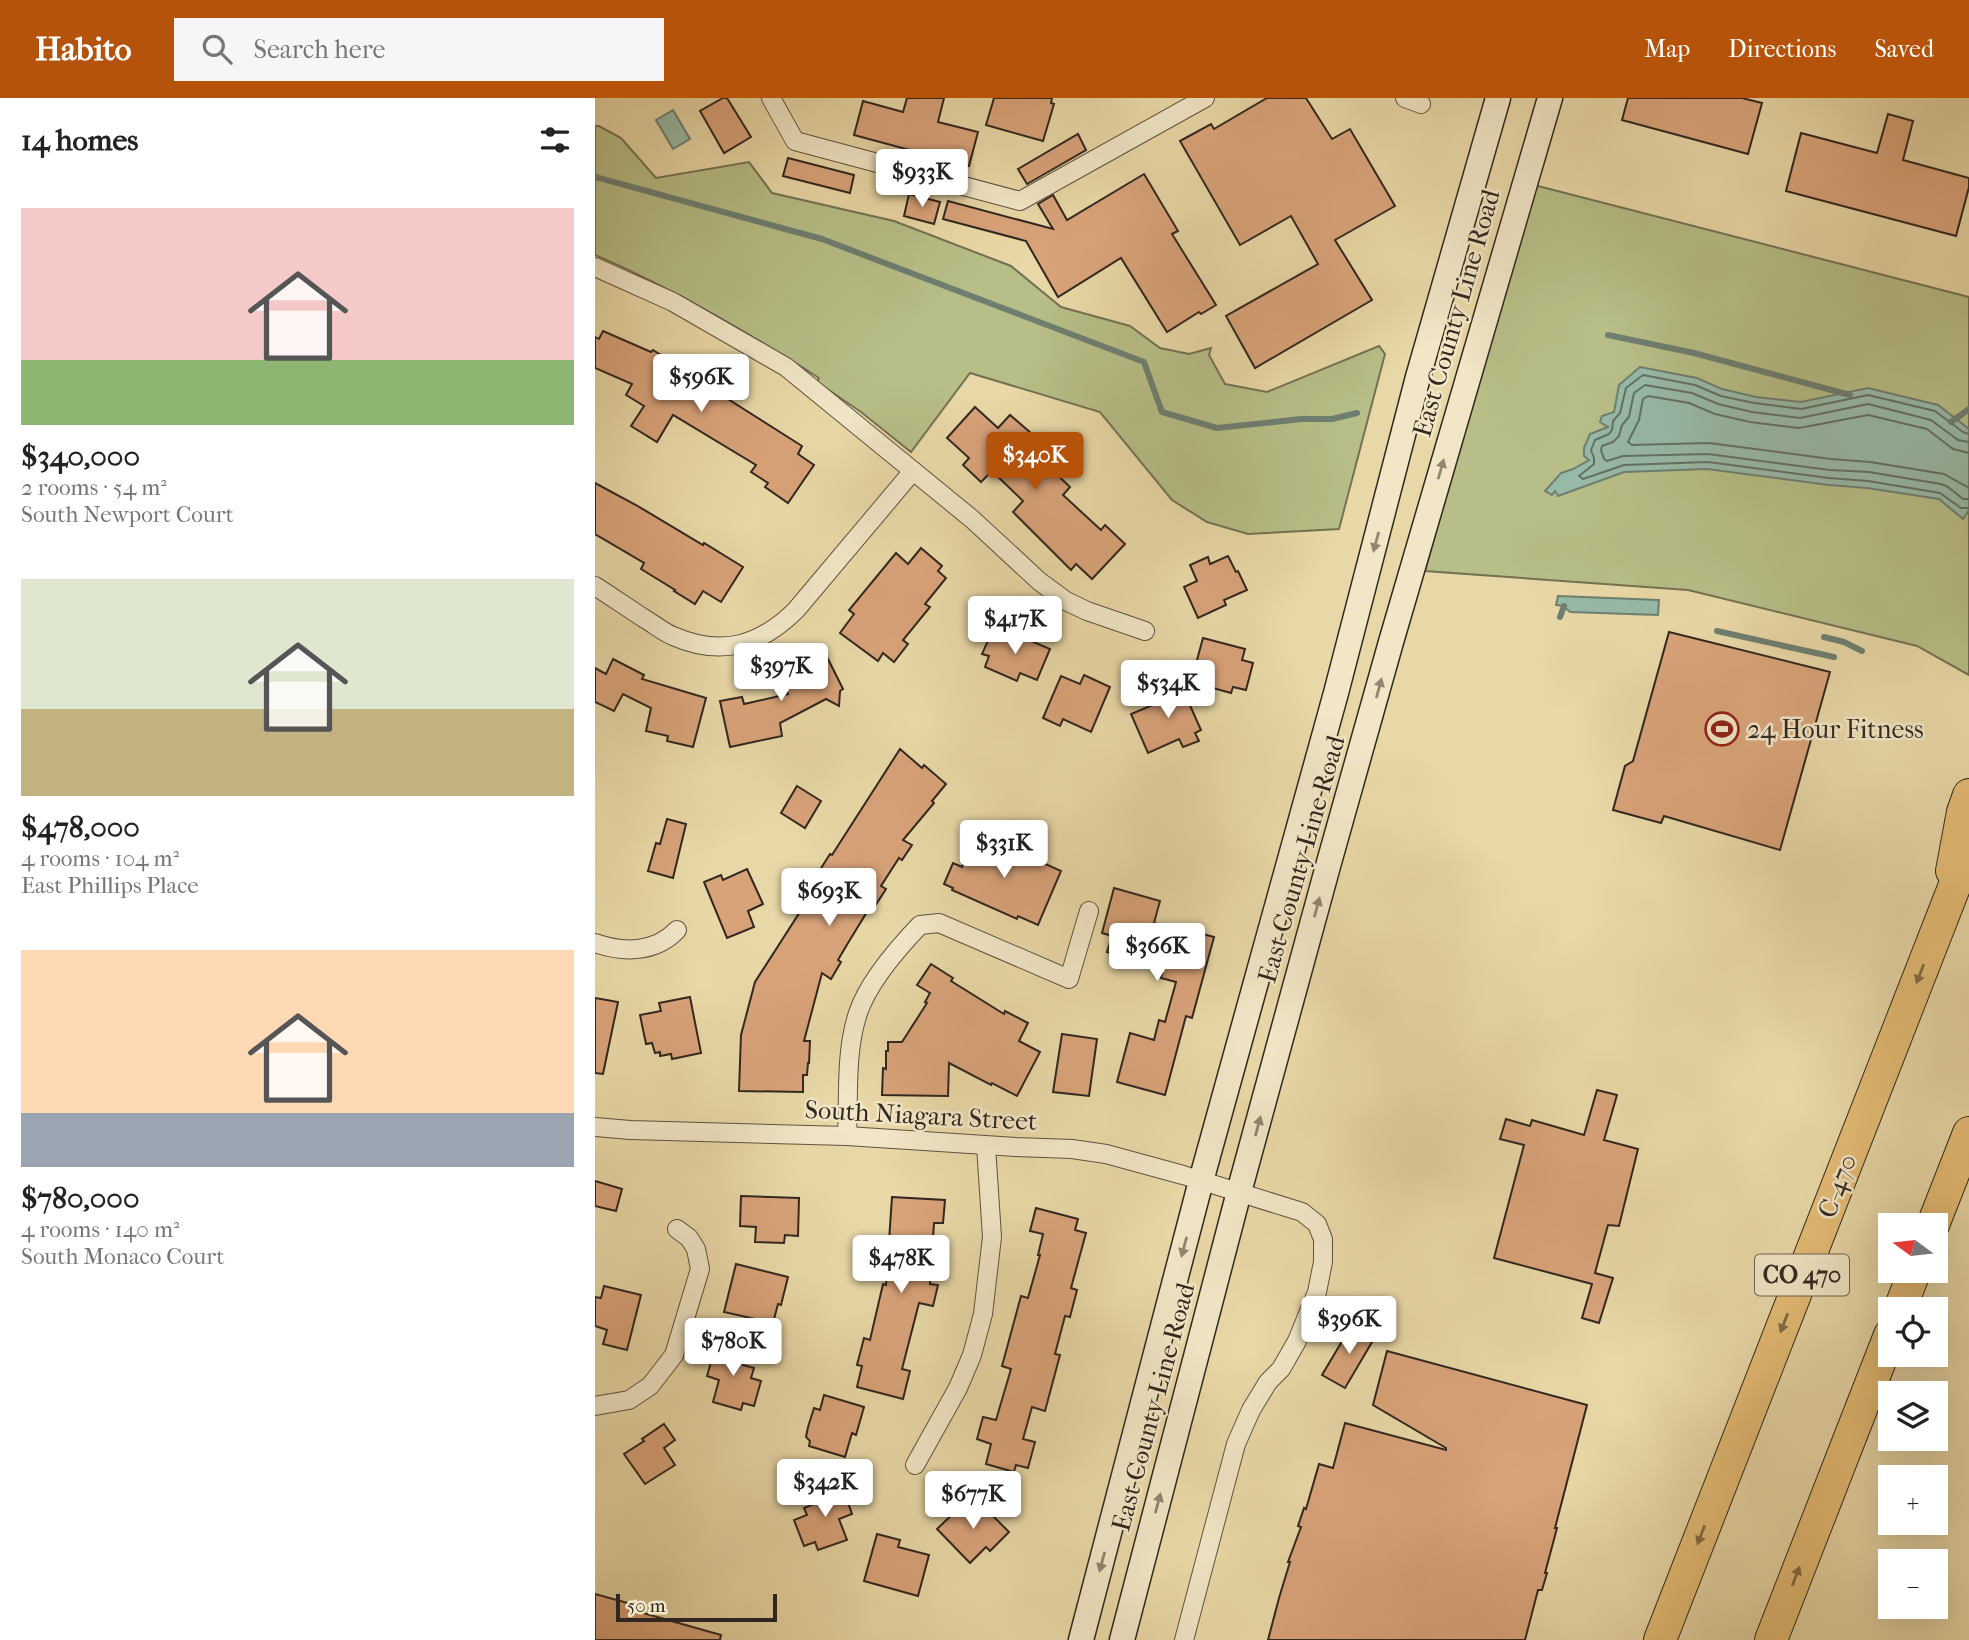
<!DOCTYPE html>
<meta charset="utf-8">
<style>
body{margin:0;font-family:"IM FELL French Canon",serif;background:#f6f6f6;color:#222;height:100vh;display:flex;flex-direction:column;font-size:26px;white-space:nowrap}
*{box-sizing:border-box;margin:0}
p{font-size:23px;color:#767676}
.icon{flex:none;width:38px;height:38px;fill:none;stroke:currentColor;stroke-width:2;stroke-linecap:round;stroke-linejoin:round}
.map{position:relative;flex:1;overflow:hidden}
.panel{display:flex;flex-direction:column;background:#fff;width:595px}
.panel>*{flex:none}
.needle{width:46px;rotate:285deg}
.controls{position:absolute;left:1283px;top:1115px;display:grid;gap:14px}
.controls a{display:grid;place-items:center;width:70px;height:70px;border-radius:0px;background:#fff;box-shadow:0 7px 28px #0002;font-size:35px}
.scale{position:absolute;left:21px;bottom:18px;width:161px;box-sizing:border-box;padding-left:7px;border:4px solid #31271f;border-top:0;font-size:19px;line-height:24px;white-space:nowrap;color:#31271f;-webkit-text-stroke:5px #f1e6c6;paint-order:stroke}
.price{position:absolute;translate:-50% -60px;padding:0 16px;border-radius:7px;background:#fff;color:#222;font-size:23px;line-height:46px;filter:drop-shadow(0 2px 4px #0008)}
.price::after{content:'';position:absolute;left:50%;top:42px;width:21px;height:16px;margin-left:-10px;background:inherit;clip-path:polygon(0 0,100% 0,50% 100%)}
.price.current{background:#b45309;color:#fff}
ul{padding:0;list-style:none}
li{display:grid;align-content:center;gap:14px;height:371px;padding:0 21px}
li span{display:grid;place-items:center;height:217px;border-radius:0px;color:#555}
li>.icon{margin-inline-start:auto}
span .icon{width:126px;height:126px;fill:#fffc;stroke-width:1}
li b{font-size:30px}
h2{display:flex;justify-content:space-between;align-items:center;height:84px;padding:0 21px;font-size:30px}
header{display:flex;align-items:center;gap:42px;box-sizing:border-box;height:98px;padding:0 35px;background:#b45309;color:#fff}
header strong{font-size:33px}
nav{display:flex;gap:38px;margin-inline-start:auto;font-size:24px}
.search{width:490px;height:63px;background:#f6f6f6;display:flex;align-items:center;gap:18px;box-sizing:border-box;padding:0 24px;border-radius:0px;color:#767676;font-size:26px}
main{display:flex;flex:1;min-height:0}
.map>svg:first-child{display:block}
</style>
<header>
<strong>Habito</strong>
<div class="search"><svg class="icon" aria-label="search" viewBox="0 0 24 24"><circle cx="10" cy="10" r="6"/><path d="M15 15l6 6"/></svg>Search here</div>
<nav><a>Map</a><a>Directions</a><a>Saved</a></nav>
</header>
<main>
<section class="panel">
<h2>14 homes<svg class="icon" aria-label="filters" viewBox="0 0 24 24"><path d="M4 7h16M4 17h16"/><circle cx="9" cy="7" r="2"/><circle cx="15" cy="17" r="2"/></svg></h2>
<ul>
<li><span style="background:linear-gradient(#f6c9c9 70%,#8fb573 0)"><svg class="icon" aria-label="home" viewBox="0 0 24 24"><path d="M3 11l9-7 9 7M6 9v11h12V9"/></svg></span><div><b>$340,000</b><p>2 rooms · 54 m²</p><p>South Newport Court</p></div></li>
<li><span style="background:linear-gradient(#dfe7d0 60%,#c2b280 0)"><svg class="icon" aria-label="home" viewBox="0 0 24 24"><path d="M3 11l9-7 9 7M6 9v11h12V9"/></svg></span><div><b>$478,000</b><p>4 rooms · 104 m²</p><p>East Phillips Place</p></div></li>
<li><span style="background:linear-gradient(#ffd9b3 75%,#9aa5b1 0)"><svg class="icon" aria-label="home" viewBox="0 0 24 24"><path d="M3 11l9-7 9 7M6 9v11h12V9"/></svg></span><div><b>$780,000</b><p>4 rooms · 140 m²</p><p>South Monaco Court</p></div></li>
</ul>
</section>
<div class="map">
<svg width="1374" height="1542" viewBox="0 0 1374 1542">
<rect width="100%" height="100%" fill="#e9d8a7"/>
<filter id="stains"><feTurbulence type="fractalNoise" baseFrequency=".00286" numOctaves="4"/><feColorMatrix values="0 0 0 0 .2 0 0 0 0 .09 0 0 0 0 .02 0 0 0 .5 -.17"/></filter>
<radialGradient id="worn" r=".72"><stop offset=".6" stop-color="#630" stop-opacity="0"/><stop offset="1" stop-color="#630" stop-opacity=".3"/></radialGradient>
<!-- green -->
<g fill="#b7be87" stroke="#747253" stroke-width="2">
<path d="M0,28H4L26,40L61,80L154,64L177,95L299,123L416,168L466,209L535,228L565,250L594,256L616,250L614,257L630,286L672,294L784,248L790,256L744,431L653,436L612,424L577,402L505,314L375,275L316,354L266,314L222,284L224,280C152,234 79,191 0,157Z"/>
<path d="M939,87L1374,199V577L1322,548L1093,492L830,473Z"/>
</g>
<!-- water -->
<g fill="#97baa8" stroke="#6e7f71" stroke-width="2">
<path d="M78,12L95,41L78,51L61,22Z"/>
<path d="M1045,269L1102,280L1127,291L1161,299L1206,304L1273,290L1343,307L1374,331V412L1368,421L1344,401L1272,390L1234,387L1112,371L1029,374L963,398L960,393L957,397L950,393L966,375L978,371L994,362L989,358V350L995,336L1013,329L1005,324L1007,318L1019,314L1024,287Z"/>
<path d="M963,498L1064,502L1063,517L975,514L968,508L961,507Z"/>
</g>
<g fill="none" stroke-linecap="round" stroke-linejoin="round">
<!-- shore -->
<g stroke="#647064" stroke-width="2">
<path d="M1374,336L1368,334L1340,313L1273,297L1206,311L1159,305L1126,298L1100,287L1048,277L1031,290L1025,315L1018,323L1017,332L1014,336L1000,342L996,352L999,360V366L984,378L988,381L1029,367L1113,364L1234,380L1273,383L1345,395L1366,410H1374"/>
<path d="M1374,344L1363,342L1336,322L1273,306L1205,320L1157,314L1123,306L1097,295L1050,287L1039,295L1034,319L1027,327L1024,338L1018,344L1007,348L1006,352L1009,361L1012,363L1028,358L1113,356L1235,372L1274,374L1346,386L1353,389L1368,401H1374"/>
<path d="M1374,355L1358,351L1332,331L1273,317L1204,330L1155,324L1120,316L1094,305L1053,298L1048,301L1044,322L1033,344L1037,347L1114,345L1236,361L1275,364L1349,376L1374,390"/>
</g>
<!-- stream -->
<g stroke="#6e7f71" stroke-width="6">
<path d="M0,79L227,141L549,264L567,314L622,330L707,321H737L762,315"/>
<path d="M1013,237L1099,255L1255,297"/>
<path d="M1356,324L1374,311"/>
<path d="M965,519L969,508"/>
<path d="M1122,533L1239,559"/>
<path d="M1229,539L1249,544L1267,553"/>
</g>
</g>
<!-- building -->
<g fill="#d9a37a" stroke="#31271f" stroke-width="2">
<path d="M128,0H132L156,39L129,55L105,13Z"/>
<path d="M312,0H349L343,24L383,34L374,68L259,37L268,3L308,14Z"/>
<path d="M399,0H457L456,5L459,6L448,43L391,27Z"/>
<path d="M672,0H711L737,41L755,31L800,108L740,142L777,202L660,270L631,218L723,166L696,118L645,147L585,43L616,26L619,31Z"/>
<path d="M1033,0H1147L1167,5L1153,56L1027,22Z"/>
<path d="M1293,16L1318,23L1308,62L1374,80V89L1361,138L1191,93L1206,35L1282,55Z"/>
<path d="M483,36L491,52L432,86L423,71Z"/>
<path d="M193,60L259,77L255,95L188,78Z"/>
<path d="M549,76L583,133L577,136L621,207L606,216L604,214L572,234L526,160L463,199L431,143L348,121L353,103L458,131L443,106L458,97L472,122Z"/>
<path d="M314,96L345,104L339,126L309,118Z"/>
<path d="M8,233L56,254L58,252L83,268L79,275L122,300L125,296L207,348L203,356L219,367L193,405L170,389L173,385L156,374L161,367L78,317L62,344L36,328L49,308L31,297L37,286L0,270V239L4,241Z"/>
<path d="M380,309L403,330L415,317L436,335L428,344L475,389L468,397L506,432L510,427L530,446L497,481L481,466L476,472L418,414L428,403L397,373L386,384L368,367L374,360L352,340Z"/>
<path d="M0,385L41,407L108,447L109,445L148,469L126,504L108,493L100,506L79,493L80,492L46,471L49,465L0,436Z"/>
<path d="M326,450L347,468L343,473L351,480L330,506L335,509L308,542L313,546L299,564L288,555L283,563L245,535L259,516L254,512L301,455L313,466Z"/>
<path d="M633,458L641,474L643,473L652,492L629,502L631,507L603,520L589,489L602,483L595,467L613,459L615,466Z"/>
<path d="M406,530L455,551L442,582L425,575L422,583L390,569L394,558L387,556L395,538L402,541Z"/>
<path d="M1074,534L1235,574L1185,752L1069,718L1066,725L1018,712L1030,668L1038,663Z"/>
<path d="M608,540L650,551L647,562L658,565L651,592L638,589L636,595L596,584Z"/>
<path d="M232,559L248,591L245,593L244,608L231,601L185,625L187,638L135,649L125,603L147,599L149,606L193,596L183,576L208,563L211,570Z"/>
<path d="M18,561L49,577L47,581L111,600L98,649L72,643L73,638L51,633L56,610L28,596L19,613L0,604V570L11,576Z"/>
<path d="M489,577L515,589L496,634L468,621L465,628L448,620L466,578L485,586Z"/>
<path d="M585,585L606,632L600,635L604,643L588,649L584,641L553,655L536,616L565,604L561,595Z"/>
<path d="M305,651L327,670L329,667L351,686L337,703L339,705L308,742L317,747L307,762L304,760L286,788L291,791L278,811L275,809L253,845L243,862L246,864L236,881L227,875L209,943H215L214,965H213L212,977H208V994L144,993L146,937L160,884L226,781L216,786L235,756L237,757Z"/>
<path d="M202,688L226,703L210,730L186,715Z"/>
<path d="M72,721L91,726L78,780L53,773L61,745L65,746Z"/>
<path d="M382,735L466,773L443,827L423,818L422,821L357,792L358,790L349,786L358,765L367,769Z"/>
<path d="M152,771L168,806L153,813L159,829L132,840L109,784L126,777L128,782Z"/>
<path d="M519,790L565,803L559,825L599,836L600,834L619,839L597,920L591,918L570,997L522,984L535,935L559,942L564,922L570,924L581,884L566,880L568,871L512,854L517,838L507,835Z"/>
<path d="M336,866L358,880L356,883L409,916L410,913L433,925L424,943L445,954L422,998L397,985L396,987L354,965L353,998L287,997L288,970L291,971V953H293V944H307L332,905L330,904L335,895L322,887Z"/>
<path d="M95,899L106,955L77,961L76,956L65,958V954L60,955L57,945L51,946L45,917L66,913L64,905Z"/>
<path d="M0,900L23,904L8,976L0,975Z"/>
<path d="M467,936L502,941L494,998L458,994Z"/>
<path d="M1002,992L1022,997L1009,1042L1043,1051L1024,1128L1013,1127L1000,1175L1018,1180L1004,1225L987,1220L997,1186L899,1160L929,1047L905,1041L911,1021L935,1028L937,1022L989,1037Z"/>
<path d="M0,1083L27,1091L21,1113L0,1108Z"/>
<path d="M146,1098L204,1100L203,1138L190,1137L189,1145L160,1144L161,1129L145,1128Z"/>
<path d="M297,1099L350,1102L348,1125H339L335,1186L343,1187L338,1208L324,1205L307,1271L315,1273L308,1301L262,1289L267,1268L262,1267L269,1240L275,1242L288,1186L291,1187Z"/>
<path d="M441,1110L483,1121L480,1132L491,1135L476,1190L482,1192L475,1219L470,1218L460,1256L465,1257L450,1313L437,1309L428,1341L440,1344L433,1370L421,1367L419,1374L391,1366L396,1346L382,1341L388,1319L401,1322L416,1271L407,1268L426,1198L433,1200L445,1157H443L448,1136L435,1133Z"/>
<path d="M141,1166L193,1179L186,1207L183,1206L178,1225L129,1214Z"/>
<path d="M9,1188L46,1197L32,1252L8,1246L12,1232L0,1228V1199L6,1200Z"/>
<path d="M758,1225L780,1239L750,1290L727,1277Z"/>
<path d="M121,1246L152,1254L148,1267L159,1270L156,1280L166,1283L159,1308L148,1305L146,1312L118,1304L124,1282L112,1278Z"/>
<path d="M792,1253L992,1307L960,1430H962L950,1475H952L947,1492H943L930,1542H673L684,1500L695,1464H693L706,1429L703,1428L709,1410L711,1411L724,1366L738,1370L750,1325L851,1352V1350L778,1307Z"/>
<path d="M229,1297L269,1309L261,1337L257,1335L250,1359L214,1348L215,1343L211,1339L213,1329L219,1310L225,1312Z"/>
<path d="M69,1326L80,1342L69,1350L80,1367L50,1386L29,1356L49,1343L47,1341Z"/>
<path d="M246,1385L257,1416L244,1421L252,1442L223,1452L220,1444L209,1448L199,1422L212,1417L209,1410L229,1402L225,1393Z"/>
<path d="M382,1402L414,1434L395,1453L391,1449L375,1465L342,1431L363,1411L368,1416Z"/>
<path d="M282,1436L305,1442L303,1449L334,1457L323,1498L269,1483Z"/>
<path d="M0,1496L36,1506L34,1511L126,1537L125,1542H0Z"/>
</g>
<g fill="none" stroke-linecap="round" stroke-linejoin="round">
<defs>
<g id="street">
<path d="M176,0L200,43L425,103L610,0"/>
<path d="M810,0L826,6"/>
<path d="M0,169L78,204L191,269L377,421L444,483L471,503L492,513L550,533"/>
<path d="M0,488C17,499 33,510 50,521C59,526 68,534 78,538C126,559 165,548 201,512L318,373"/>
<path d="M0,845C28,855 60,855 82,832"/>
<path d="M0,1029L35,1032L252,1038L421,1049L477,1051L511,1056L588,1077L707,1114L722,1126L728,1141V1164L722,1194L702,1243L686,1271L673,1284L656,1312L641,1346L589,1542"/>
<path d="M252,1038C254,998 250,954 263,915C273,885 303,850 325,827L344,825L474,881L494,813"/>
<path d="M0,1308L34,1302L55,1288L79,1257L105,1171L101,1151L94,1140L82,1131"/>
<path d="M320,1367L363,1290L377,1257L388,1216L397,1139L391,1048"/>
</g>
<g id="secondary">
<path d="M486,1542L606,1083L741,595L823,279L903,0"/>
<path d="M527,1542L644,1094L733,768L796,544L955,0"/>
</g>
<g id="highway">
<path d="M1357,773L1368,714L1374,697"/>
<path d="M1338,1127L1374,1035"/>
<path d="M1305,1211L1320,1172"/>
<path d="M1065,1542L1374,751"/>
<path d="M1176,1542L1295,1237"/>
</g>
</defs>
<!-- street casing -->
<use href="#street" stroke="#5f5341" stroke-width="20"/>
<!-- secondary casing -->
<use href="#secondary" stroke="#31271f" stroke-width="27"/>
<!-- highway casing -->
<use href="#highway" stroke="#31271f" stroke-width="34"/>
<!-- street -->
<use href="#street" stroke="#f1e6c6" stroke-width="18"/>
<!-- secondary -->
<use href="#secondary" stroke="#f1e6c6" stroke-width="24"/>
<!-- highway -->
<use href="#highway" stroke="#e4bc74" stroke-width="32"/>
</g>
<!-- one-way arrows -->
<defs><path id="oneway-solid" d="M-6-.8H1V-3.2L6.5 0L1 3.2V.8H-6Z" transform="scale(1.75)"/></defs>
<g fill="#918672">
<use href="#oneway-solid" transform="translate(846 371) rotate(-74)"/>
<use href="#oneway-solid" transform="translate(781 444) rotate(105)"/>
<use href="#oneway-solid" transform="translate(784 590) rotate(-75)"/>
<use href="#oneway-solid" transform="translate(722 809) rotate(-75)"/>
<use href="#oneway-solid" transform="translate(663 1028) rotate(-75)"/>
<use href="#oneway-solid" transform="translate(589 1149) rotate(105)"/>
<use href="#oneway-solid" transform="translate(563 1405) rotate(-75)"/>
<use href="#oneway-solid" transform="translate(507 1464) rotate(105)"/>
</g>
<g fill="#826a45">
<use href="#oneway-solid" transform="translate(1325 876) rotate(111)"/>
<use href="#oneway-solid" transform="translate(1189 1225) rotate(111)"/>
<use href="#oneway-solid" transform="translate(1106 1437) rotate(111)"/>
<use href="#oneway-solid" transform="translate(1201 1478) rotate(-69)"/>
</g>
<!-- icons -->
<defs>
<symbol id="stadium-ring" viewBox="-11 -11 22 22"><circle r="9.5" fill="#f1e6c6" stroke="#8f2418" stroke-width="1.5"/><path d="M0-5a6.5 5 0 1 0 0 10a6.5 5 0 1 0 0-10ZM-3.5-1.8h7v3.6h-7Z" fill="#8f2418"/></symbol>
</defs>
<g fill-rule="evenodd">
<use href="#stadium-ring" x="1108" y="612" width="38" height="38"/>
</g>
<g text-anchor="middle" stroke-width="5" stroke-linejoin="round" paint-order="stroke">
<!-- shield labels -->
<rect fill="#f1e6c6" stroke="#6b6051" stroke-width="2" x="1160" y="1156.5" width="94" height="41" rx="5"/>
<g font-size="24" font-weight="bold" fill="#31271f">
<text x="1207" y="1185">CO 470</text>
</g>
<!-- street labels -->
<g font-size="26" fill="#31271f" stroke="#f1e6c6">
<text transform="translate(861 215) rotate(-74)" y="9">East County Line Road</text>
<text transform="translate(706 761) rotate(-74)" y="9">East County Line Road</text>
<text transform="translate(326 1017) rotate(3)" y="9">South Niagara Street</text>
<text transform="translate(1242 1088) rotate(-69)" y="9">C-470</text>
<text transform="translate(558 1309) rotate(-75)" y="9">East County Line Road</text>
</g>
<!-- poi labels -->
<g font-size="26" fill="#31271f" stroke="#f1e6c6" text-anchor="start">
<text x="1152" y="640">24 Hour Fitness</text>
</g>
</g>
<rect width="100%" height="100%" filter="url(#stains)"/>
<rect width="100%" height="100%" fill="url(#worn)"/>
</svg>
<div class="controls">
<a><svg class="needle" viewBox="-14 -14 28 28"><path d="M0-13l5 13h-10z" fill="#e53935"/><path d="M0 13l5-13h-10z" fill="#767676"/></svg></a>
<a><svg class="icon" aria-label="locate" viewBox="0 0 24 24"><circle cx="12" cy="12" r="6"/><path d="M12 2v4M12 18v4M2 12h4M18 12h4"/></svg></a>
<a><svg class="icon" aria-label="layers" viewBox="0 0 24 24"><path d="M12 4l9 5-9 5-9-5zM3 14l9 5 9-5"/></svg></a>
<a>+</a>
<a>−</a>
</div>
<div class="scale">50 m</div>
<b class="price" style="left:327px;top:111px">$933K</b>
<b class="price" style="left:106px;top:316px">$596K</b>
<b class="price current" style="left:440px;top:394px">$340K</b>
<b class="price" style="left:420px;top:558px">$417K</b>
<b class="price" style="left:186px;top:605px">$397K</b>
<b class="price" style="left:573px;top:622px">$534K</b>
<b class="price" style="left:409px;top:782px">$331K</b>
<b class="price" style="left:234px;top:830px">$693K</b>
<b class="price" style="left:562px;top:885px">$366K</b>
<b class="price" style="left:306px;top:1197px">$478K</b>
<b class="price" style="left:754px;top:1258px">$396K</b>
<b class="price" style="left:138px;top:1280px">$780K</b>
<b class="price" style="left:230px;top:1421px">$342K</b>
<b class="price" style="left:378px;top:1433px">$677K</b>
</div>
</main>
